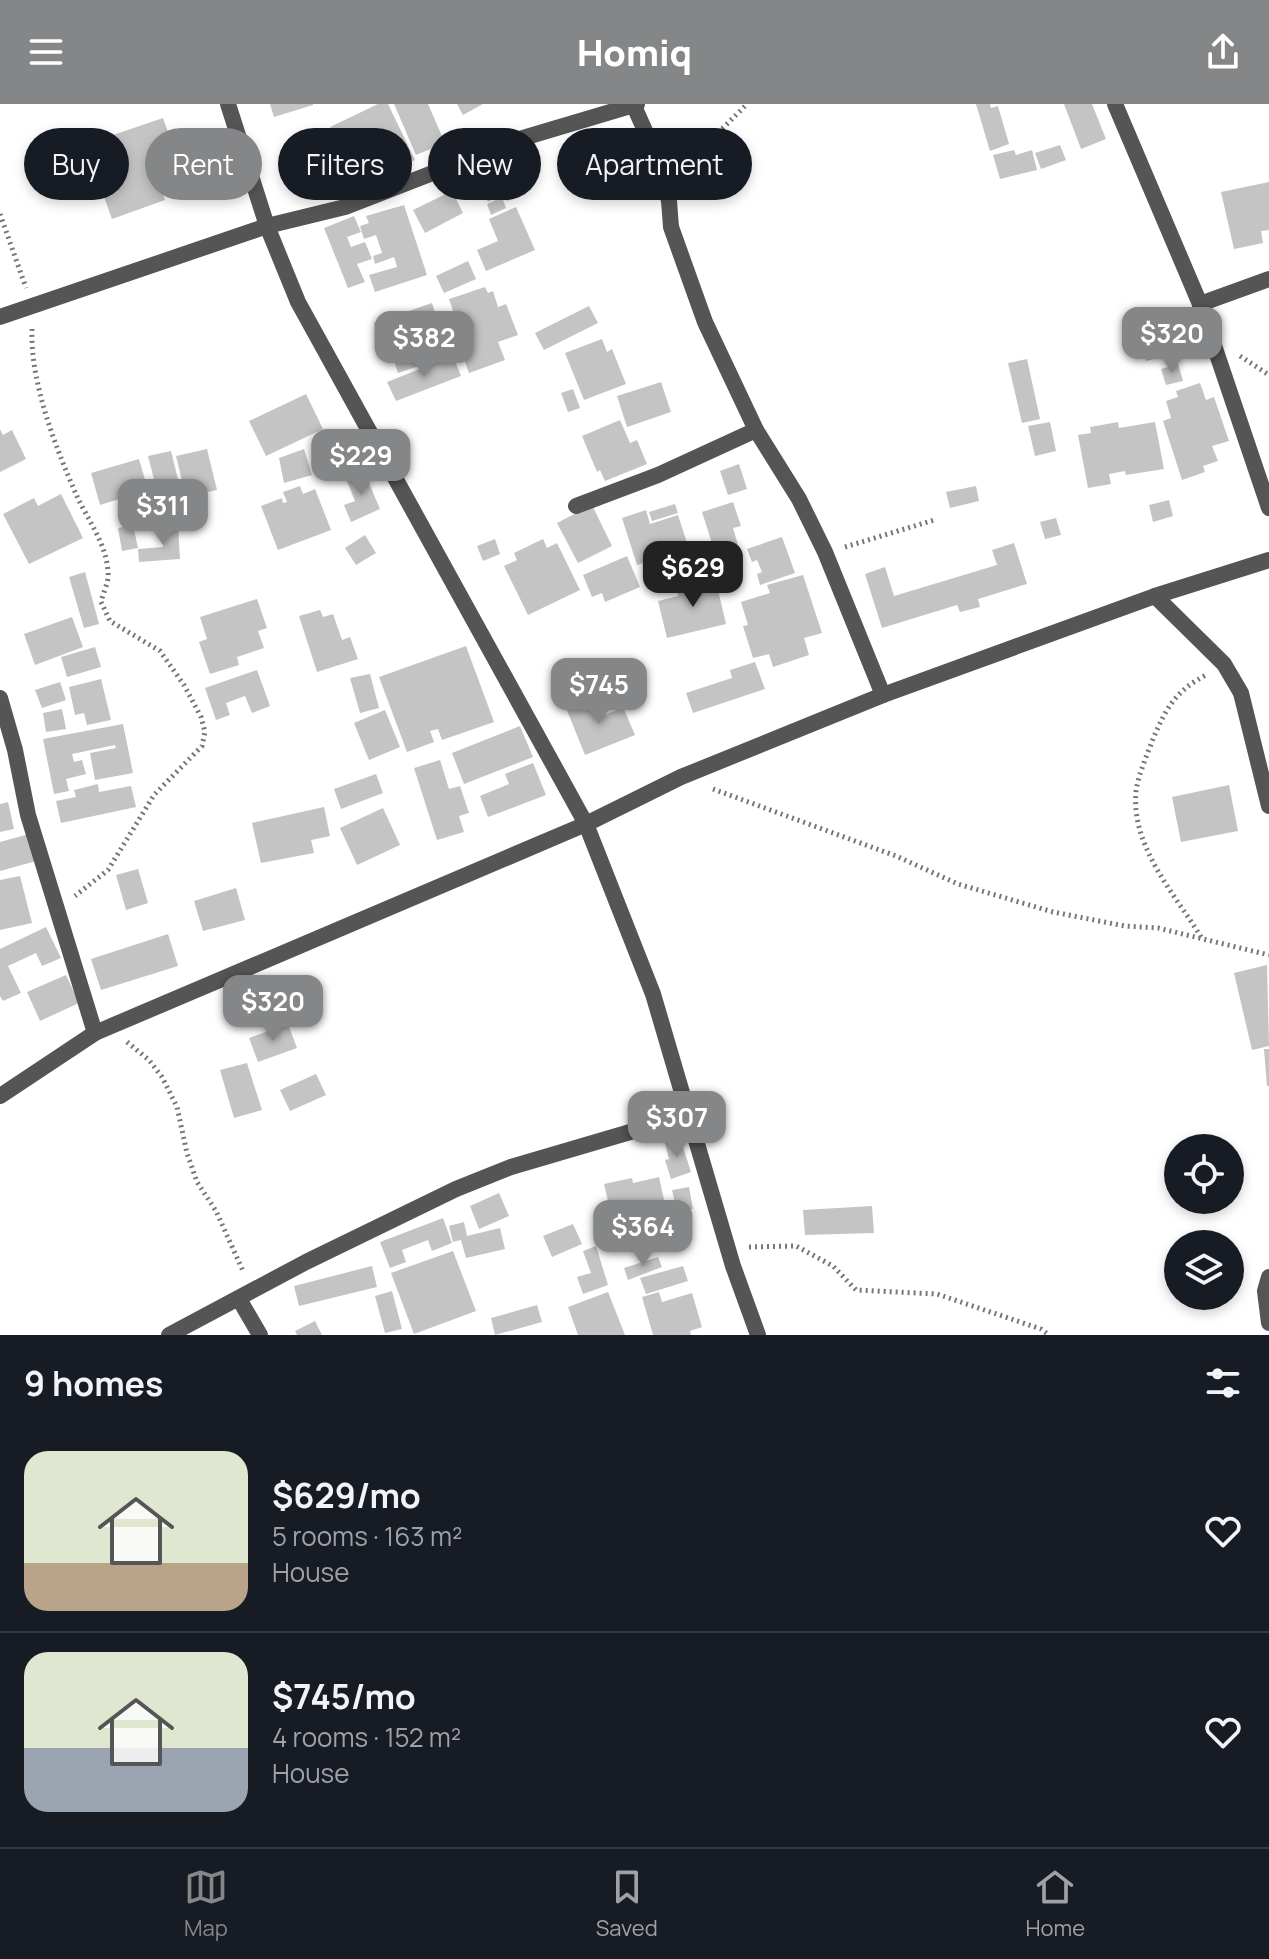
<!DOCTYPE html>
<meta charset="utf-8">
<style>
body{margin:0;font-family:Manrope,sans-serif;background:#20242c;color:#f1f3f6;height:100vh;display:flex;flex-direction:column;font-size:30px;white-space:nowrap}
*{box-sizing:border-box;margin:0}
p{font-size:26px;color:#9ea1a6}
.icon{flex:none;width:44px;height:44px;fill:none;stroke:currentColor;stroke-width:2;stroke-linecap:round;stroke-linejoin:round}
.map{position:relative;height:1231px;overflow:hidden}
.drawer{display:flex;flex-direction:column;background:#171b24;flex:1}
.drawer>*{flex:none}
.hud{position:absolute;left:24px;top:24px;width:800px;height:72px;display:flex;gap:16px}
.buttons{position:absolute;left:1164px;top:1030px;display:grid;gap:16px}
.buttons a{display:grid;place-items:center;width:80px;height:80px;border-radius:50%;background:#171b24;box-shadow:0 4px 12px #0003;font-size:40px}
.price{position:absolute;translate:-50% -68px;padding:0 18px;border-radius:16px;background:#858687;color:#fff;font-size:26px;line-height:52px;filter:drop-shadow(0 2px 4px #0008)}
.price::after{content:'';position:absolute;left:50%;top:48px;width:24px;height:18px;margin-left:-12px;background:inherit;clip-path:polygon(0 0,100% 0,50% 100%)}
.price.current{background:#222;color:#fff}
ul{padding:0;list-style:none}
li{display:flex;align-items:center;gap:24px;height:200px;padding:0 24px}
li+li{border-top:2px solid #363941}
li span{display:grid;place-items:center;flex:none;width:224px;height:160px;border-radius:24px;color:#555}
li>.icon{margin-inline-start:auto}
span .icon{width:96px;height:96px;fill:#fffc;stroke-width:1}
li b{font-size:34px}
h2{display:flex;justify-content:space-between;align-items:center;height:96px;padding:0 24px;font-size:34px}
.tag{padding:0 28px;border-radius:36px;background:#171b24;box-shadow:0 4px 12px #0003;font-size:28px;line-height:72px}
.tag.current{background:#858687;color:#fff}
header{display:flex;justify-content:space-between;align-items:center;height:104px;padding:0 24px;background:#858687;color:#fff;font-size:36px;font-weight:800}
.dock{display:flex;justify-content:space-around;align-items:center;height:112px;border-top:2px solid #363941;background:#171b24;font-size:22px;color:#9ea1a6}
.dock a{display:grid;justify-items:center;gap:4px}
.dock .current{color:#858687}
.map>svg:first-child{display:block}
</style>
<header><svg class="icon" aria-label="menu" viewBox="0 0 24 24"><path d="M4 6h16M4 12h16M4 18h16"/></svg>Homiq<svg class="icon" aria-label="share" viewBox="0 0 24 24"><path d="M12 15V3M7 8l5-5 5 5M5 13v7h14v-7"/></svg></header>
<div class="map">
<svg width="1269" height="1231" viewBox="0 0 1269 1231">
<rect width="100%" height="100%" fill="#fff"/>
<!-- building -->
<g fill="#c4c4c4">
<path d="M270,0H313V1L274,13Z"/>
<path d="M378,0H388L415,56L396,65L379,29L341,47L330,23Z"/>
<path d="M394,0H428L445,39L416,51Z"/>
<path d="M457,0H483L463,11Z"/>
<path d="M976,0H990L991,4L998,2L1009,40L990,47Z"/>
<path d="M1064,0H1092L1106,35L1081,45Z"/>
<path d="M163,14L185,75L161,84L165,96L112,115L89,52L117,42L113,31Z"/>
<path d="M1060,41L1066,56L1041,65L1035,49Z"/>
<path d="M1014,46L1016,51L1032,46L1037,66L1000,75L993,51Z"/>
<path d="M532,49L539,64L511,77L504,61Z"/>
<path d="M504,72L515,93L507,97L503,90L488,98L481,83Z"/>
<path d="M1269,78V126L1261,127L1263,139L1234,145L1221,88Z"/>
<path d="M452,87L463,109L425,129L413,106Z"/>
<path d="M502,93L506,104L491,111L487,100Z"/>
<path d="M404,101L427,171L375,188L369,171L397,163L394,153L375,160L373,152L382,149L376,131L364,135L360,122L369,119L366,112Z"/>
<path d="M516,103L535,146L486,167L477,146L498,137L489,115Z"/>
<path d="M354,112L361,128L347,133L351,143L365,138L372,155L357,160L365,178L348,184L324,124Z"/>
<path d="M468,157L476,175L444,189L436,172Z"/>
<path d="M485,183L488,189L493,187L498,203L506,200L518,231L498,238L505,256L469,269L462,250L457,252L447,222L457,218L449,195Z"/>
<path d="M432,199L445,238L435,242L439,255L398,269L394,257L388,259L374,219Z"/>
<path d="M589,202L598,219L544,246L535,229Z"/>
<path d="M1162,207L1167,224L1154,228L1162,253L1146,257L1132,216Z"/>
<path d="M602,235L607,248L612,245L626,280L584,296L565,249Z"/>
<path d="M453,252L461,272L396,297L387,278Z"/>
<path d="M1027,255L1040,315L1022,319L1008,259Z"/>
<path d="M1178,260L1183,277L1166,281L1161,265Z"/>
<path d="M661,278L671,308L627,323L617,292Z"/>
<path d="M1200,279L1206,296L1214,293L1229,337L1212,342L1218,357L1203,362L1205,368L1182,376L1163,317L1171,314L1166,297L1178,293L1176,287Z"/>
<path d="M573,285L580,304L568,308L561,289Z"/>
<path d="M306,290L323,325L266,352L249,317Z"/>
<path d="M620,316L630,339L637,336L647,360L605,377L600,366L597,368L582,332Z"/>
<path d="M1050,318L1056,347L1035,352L1028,322Z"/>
<path d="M1118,318L1119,324L1155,318L1164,365L1126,371L1125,367L1109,370L1111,380L1088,384L1078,331L1091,329L1090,323Z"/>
<path d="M0,325L3,331L12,326L26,355L0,368Z"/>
<path d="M333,332L334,341L346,335L352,353L321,365L312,337Z"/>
<path d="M207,345L217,386L186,393L176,352Z"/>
<path d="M304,345L312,371L284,379L279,354Z"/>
<path d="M171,347L187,412L165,418L148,352Z"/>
<path d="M139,355L148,386L100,401L91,369Z"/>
<path d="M739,360L747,385L728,391L720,367Z"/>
<path d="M363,365L380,405L351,418L344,401L355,397L345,372Z"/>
<path d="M300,382L303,390L315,385L331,426L278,446L261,402L282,394L283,399L287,398L283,388Z"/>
<path d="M976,382L979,397L950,404L946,388Z"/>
<path d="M61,390L83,434L29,460L3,410L34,394L38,402Z"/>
<path d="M1169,396L1173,412L1153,418L1149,401Z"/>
<path d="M733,398L741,422L733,424L741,451L718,458L702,408Z"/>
<path d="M675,400L678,409L652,417L649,408Z"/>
<path d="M592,401L612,442L578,459L557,419Z"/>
<path d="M646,406L650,420L678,411L689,445L637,461L622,414Z"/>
<path d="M1056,414L1061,431L1045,435L1040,418Z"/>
<path d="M133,421L138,444L122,447L118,424Z"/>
<path d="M178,421L180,455L139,458L138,445L163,443L162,422Z"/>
<path d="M365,431L376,449L356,461L345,444Z"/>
<path d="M782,433L795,469L760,481L757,470L762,468L757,456L752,458L747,445Z"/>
<path d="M495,435L500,450L483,457L477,442Z"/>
<path d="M543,435L547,444L557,439L580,486L528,511L504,462L517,456L514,449Z"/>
<path d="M1014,439L1027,480L978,495L980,503L960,508L957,501L882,524L865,470L885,463L894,492L997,461L992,446Z"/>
<path d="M696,449L700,466L648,479L644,461Z"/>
<path d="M627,452L640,483L605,498L602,489L592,493L583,471Z"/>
<path d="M85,468L99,520L84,524L69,473Z"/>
<path d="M803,471L822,529L804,534L809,551L773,563L769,550L753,554L743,522L748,521L741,498L770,489L767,481Z"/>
<path d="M715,473L726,520L667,534L658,497L678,492L676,482Z"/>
<path d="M257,495L267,524L258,527L264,544L237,553L239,561L210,570L199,538L207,535L200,513Z"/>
<path d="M320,506L323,513L333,510L342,536L350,533L358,555L317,568L299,512Z"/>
<path d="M72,513L83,543L35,561L24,530Z"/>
<path d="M466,542L494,618L442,636L438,625L430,627L434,638L407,648L379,573Z"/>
<path d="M95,543L101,563L67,573L61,553Z"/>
<path d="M755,558L765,585L693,609L686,589L732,574L730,566Z"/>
<path d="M257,566L270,602L252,609L245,592L226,599L230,611L216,616L205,584Z"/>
<path d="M370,570L379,604L360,609L350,574Z"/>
<path d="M101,575L111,616L87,621L84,609L75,611L69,583Z"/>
<path d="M60,578L66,596L42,604L35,586Z"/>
<path d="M593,594L601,613L623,603L635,631L585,651L566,604Z"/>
<path d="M62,605L66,625L46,628L43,609Z"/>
<path d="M385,606L400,643L369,656L354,619Z"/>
<path d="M123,620L133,669L95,676L90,649L116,644L115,641L72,650L74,658L82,656L86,670L66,675L69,687L54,690L43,635Z"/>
<path d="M520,622L533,653L464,680L452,649Z"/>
<path d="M440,656L449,685L460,682L469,709L459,712L464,728L437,736L414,664Z"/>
<path d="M533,659L546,691L488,713L480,692L509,680L505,670Z"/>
<path d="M376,670L383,689L341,705L334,685Z"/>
<path d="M98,680L99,688L131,682L136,703L61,719L56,697L76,693L74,686Z"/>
<path d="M1229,681L1238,727L1181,738L1172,693Z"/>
<path d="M8,698L14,725L0,728V700Z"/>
<path d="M324,703L330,732L311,736L314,749L261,759L252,719Z"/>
<path d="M383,704L400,741L357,761L340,724Z"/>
<path d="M29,730L36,757L0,767V738Z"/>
<path d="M138,765L148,799L126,806L116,771Z"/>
<path d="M20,772L32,819L0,826V776Z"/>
<path d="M236,784L245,816L203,827L194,797Z"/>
<path d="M46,823L61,854L42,862L36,849L8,862L21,889L3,897L0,892V845Z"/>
<path d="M168,830L178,862L101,886L91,855Z"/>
<path d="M1267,861L1269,942L1252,946L1234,869Z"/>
<path d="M66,871L79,899L40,917L27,888Z"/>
<path d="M288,920L297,944L258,958L249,934Z"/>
<path d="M1264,945H1269V982H1267Z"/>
<path d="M247,959L262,1006L234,1014L220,966Z"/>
<path d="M316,970L326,991L290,1007L280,986Z"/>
<path d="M680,1034L691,1068L671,1075L665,1056L669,1055L665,1039Z"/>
<path d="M659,1073L668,1114L638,1121L639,1126L616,1131L604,1080L632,1074L633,1079Z"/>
<path d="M689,1083L693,1105L677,1108L672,1086Z"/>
<path d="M499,1089L509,1112L479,1125L470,1102Z"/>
<path d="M872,1102L874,1129L805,1131L803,1106Z"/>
<path d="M443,1114L452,1139L432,1147L428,1136L402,1146L406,1158L390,1164L380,1138Z"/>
<path d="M464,1118L467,1132L500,1124L505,1145L466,1154L461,1136L453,1138L449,1122Z"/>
<path d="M573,1120L582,1140L552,1153L543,1132Z"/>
<path d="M596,1142L608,1181L583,1190L577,1173L591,1169L583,1147Z"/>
<path d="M453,1147L476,1207L414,1230L391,1169Z"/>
<path d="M658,1153L662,1163L628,1176L624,1164Z"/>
<path d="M372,1162L377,1183L299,1202L294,1182Z"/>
<path d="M683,1162L688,1177L646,1190L640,1174Z"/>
<path d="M392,1187L402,1225L385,1229L375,1192Z"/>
<path d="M608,1188L625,1231H578L568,1203Z"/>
<path d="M659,1188L662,1198L692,1189L702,1223L690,1227L691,1231H653L642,1193Z"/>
<path d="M537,1201L542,1218L495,1231L491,1214Z"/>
<path d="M315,1217L322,1231H297L295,1227Z"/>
</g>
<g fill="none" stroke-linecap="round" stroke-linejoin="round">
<!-- path -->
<g stroke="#777" stroke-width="5" stroke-dasharray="2 4" stroke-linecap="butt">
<path d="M684,71L717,30L747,0"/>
<path d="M0,110L26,184"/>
<path d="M32,225C30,277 55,342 76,390C87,415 107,440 108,469C109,478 103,489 101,498L110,517L160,547L184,581L201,613L205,628L202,642L154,691L108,766L75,792"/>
<path d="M1240,252L1269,271"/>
<path d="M845,443L934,416"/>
<path d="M713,685L896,752L958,780L1053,808L1125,822L1158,824L1269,851"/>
<path d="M1201,833C1175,790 1131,743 1136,688C1138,671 1147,651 1153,635C1166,604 1176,586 1208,570"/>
<path d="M127,938L149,956L162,973L177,1003L187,1049L197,1078L216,1107L243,1167"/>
<path d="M749,1143L796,1142L833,1162L856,1186L937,1190L1041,1225L1049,1231"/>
</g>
<!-- street -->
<g stroke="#555" stroke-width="16">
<path d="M228,0L267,122L298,198L586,720L653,890L733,1162L758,1231"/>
<path d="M633,0L660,60L669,97L671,123L705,218L756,326L799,395L825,448L883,591"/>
<path d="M1115,0L1200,200L1269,404"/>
<path d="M1200,200L1269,175"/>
<path d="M0,213L267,122L345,103L523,34L637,0"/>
<path d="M576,402L658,371L756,326"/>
<path d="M1155,492L1224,560L1241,589L1269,702"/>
<path d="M0,594L15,646L28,711L95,929"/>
<path d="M0,992L95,929L586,720L681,673L883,591L1155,492L1269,456"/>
<path d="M1269,1173L1265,1187L1269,1219"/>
<path d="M239,1195L260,1231"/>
<path d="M169,1231L306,1158L456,1085L511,1063L688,1011"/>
</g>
</g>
</svg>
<div class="buttons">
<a><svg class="icon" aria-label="locate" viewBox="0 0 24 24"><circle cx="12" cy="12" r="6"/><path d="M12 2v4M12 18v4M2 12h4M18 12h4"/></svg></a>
<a><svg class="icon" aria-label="layers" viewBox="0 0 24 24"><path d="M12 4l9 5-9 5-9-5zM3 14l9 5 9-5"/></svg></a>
</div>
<b class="price" style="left:1172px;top:271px">$320</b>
<b class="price" style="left:424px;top:275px">$382</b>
<b class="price" style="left:361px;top:393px">$229</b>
<b class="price" style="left:163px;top:443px">$311</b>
<b class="price current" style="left:693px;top:505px">$629</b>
<b class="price" style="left:599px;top:622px">$745</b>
<b class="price" style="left:273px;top:939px">$320</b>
<b class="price" style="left:677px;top:1055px">$307</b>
<b class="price" style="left:643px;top:1164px">$364</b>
<div class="hud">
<a class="tag">Buy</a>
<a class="tag current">Rent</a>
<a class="tag">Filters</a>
<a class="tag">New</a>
<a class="tag">Apartment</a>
</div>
</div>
<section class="drawer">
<h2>9 homes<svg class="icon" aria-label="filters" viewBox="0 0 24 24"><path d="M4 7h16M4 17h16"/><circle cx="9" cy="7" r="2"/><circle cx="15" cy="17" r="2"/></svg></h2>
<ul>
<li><span style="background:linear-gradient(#dfe7d0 70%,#b9a48a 0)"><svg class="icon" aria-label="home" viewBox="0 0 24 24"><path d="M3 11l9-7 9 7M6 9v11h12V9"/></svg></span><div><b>$629/mo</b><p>5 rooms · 163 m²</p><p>House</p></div><svg class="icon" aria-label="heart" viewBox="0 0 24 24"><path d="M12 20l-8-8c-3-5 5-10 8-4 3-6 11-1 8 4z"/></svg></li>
<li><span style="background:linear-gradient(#dfe7d0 60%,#9aa5b1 0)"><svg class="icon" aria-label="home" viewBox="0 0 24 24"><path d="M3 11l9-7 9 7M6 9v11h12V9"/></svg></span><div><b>$745/mo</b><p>4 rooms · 152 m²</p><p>House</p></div><svg class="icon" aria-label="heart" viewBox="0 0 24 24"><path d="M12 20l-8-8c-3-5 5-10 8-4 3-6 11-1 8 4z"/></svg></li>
</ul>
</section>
<nav class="dock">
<a class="current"><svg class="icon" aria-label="map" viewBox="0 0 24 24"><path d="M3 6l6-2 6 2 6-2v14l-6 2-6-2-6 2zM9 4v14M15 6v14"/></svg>Map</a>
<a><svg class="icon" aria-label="saved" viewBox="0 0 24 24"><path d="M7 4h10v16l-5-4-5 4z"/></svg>Saved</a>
<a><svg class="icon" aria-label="home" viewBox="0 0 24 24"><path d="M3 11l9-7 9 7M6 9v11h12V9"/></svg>Home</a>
</nav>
